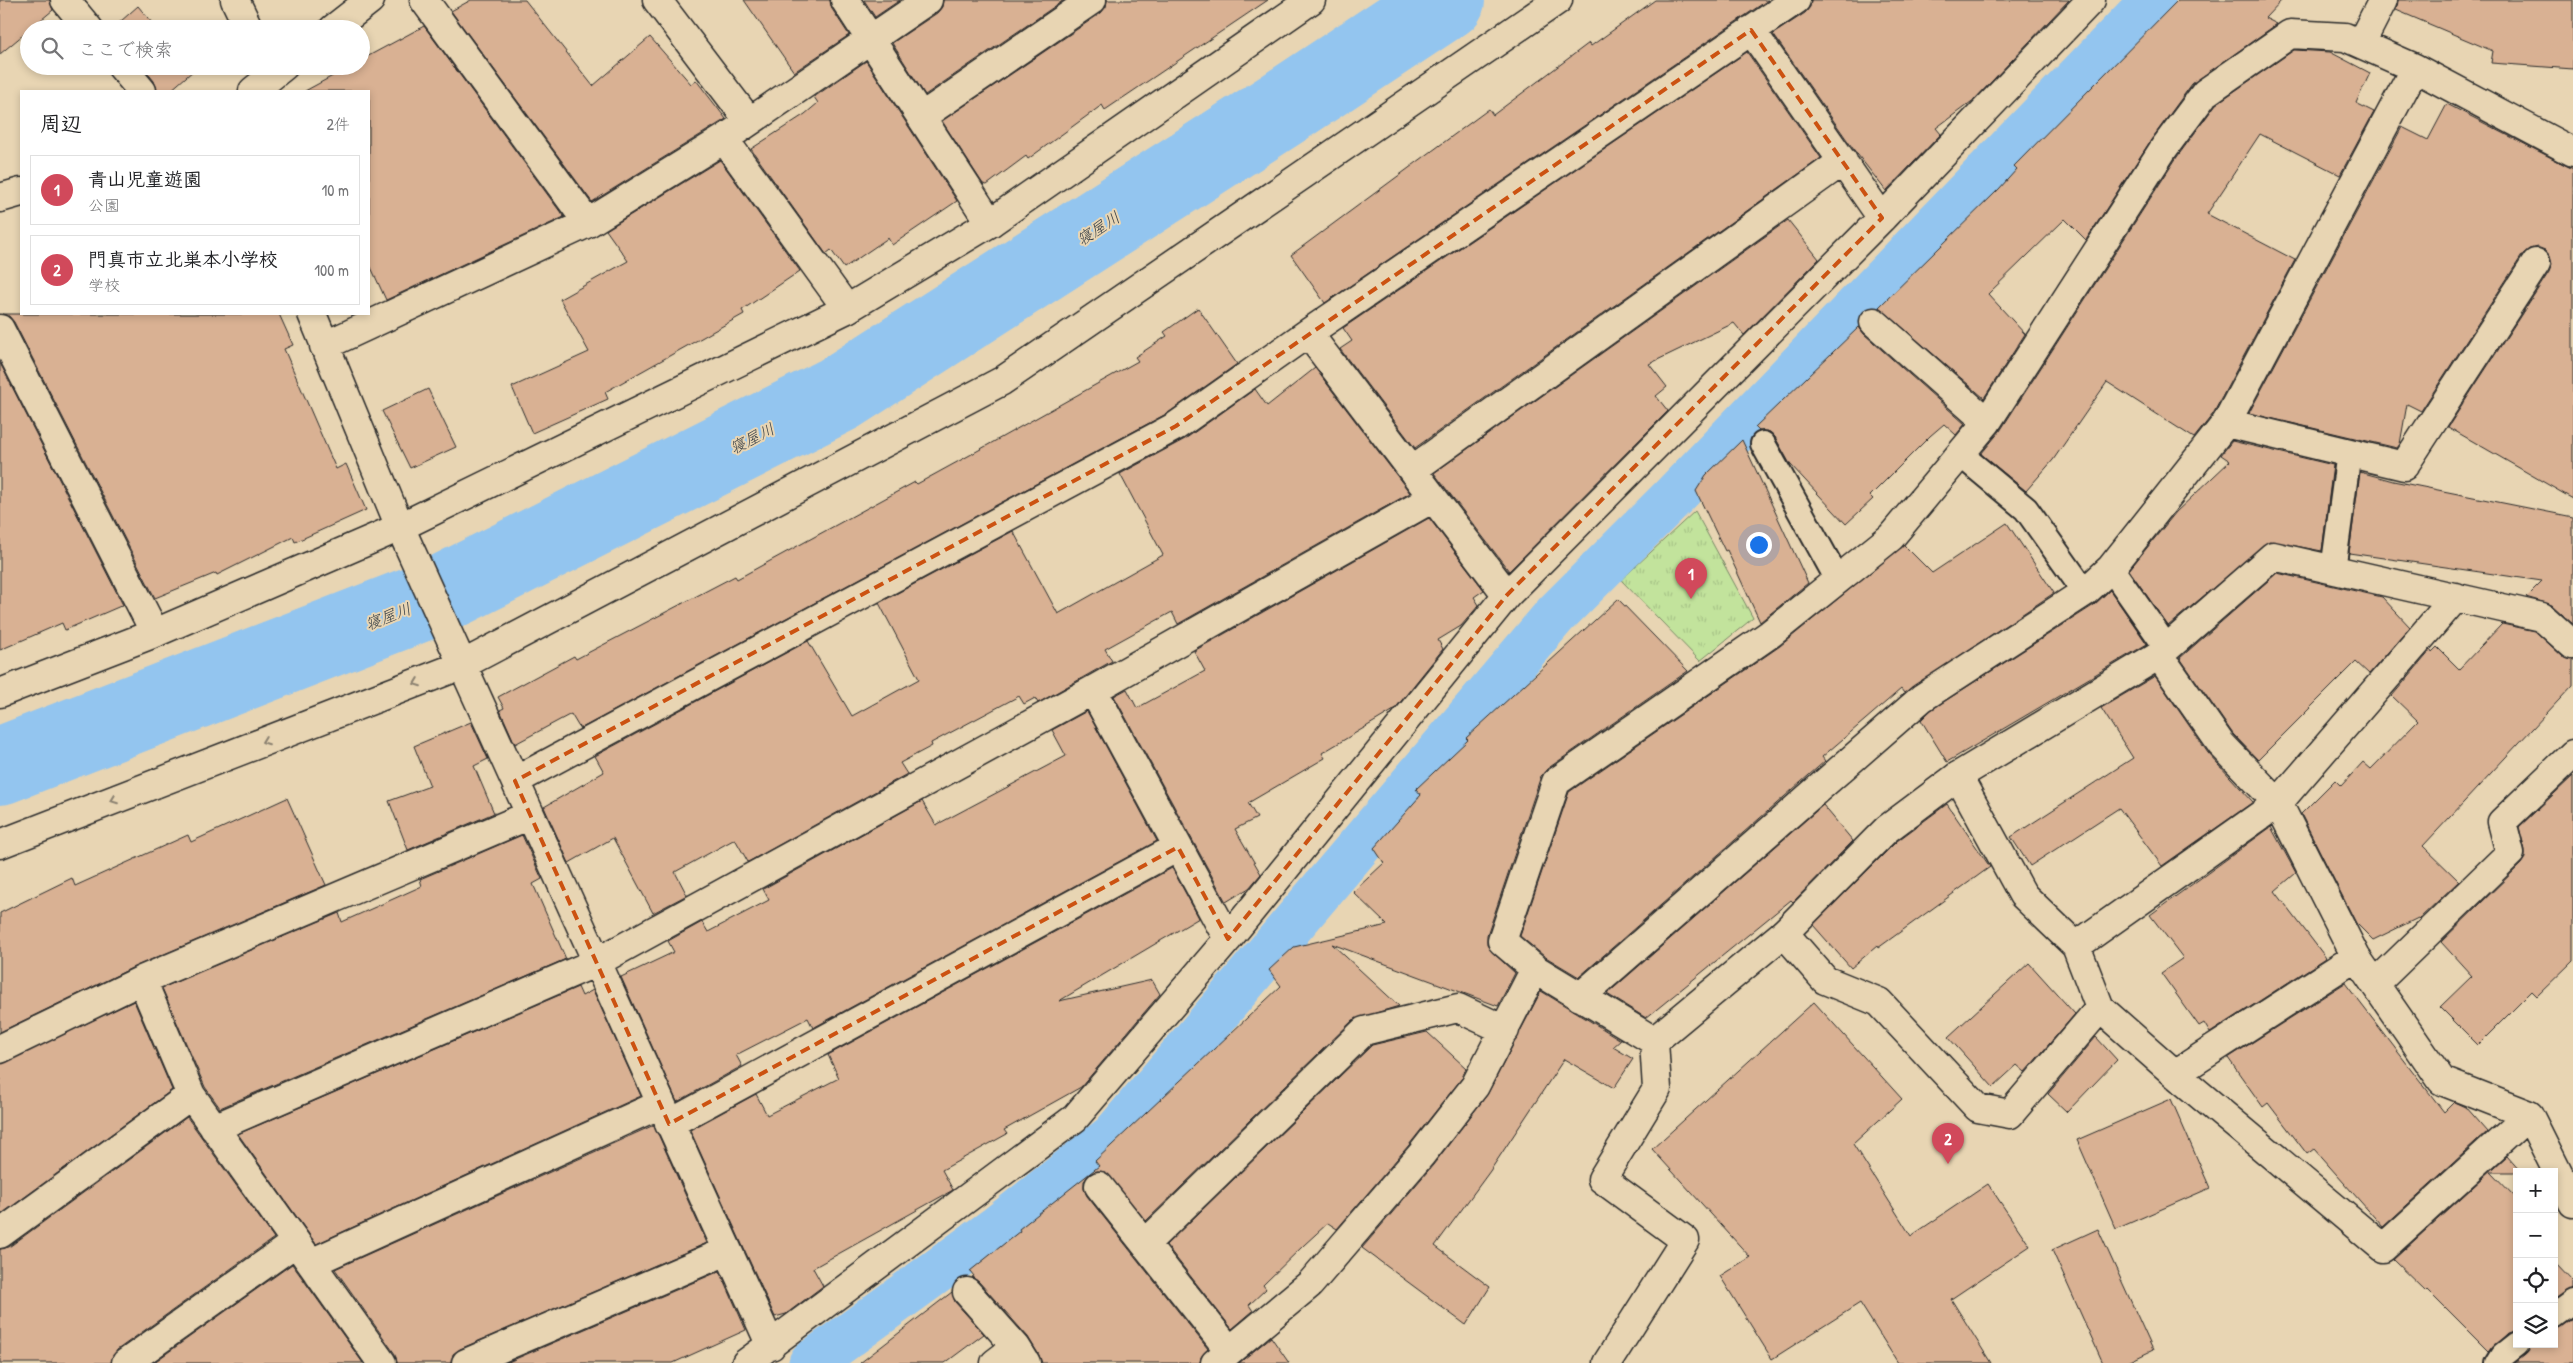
<!DOCTYPE html>
<html lang="ja">
<meta charset="utf-8">
<style>
body{margin:0;font-family:"Patrick Hand","Klee One",sans-serif;background:#f6f6f6;color:#202124}
.controls{position:absolute;right:15px;bottom:15px;display:grid;overflow:hidden;border-radius:0px;box-shadow:0 2px 8px #0003}
.controls button{width:45px;height:45px;display:grid;place-items:center;padding:0;border:0;border-bottom:1px solid #e0e0e0;background:#fff;color:#202124;font:25px sans-serif}
.you{position:absolute;left:1758px;top:544px;width:18px;height:18px;margin:-12px;border:4px solid #fff;border-radius:50%;background:#1a73e8;box-shadow:0 0 0 8px #1a73e833}
.badge{display:grid;place-items:center;width:32px;height:32px;border-radius:50%;background:#d1495b;color:#fff;font-size:16px;font-weight:700}
.pin{position:absolute;translate:-50% -41px;filter:drop-shadow(0 1px 2px #0008)}
.pin::after{content:'';position:absolute;top:26px;width:18px;height:15px;background:inherit;clip-path:polygon(0 0,100% 0,50% 100%)}
.list{margin:0;padding:0;list-style:none}
h2{display:flex;justify-content:space-between;align-items:center;height:65px;margin:0;padding:0 20px;font-size:21px}
h2 small{font-size:16px;font-weight:400;color:#757577}
.list li{display:grid;grid-template-columns:32px 1fr auto;gap:15px;align-items:center;box-sizing:border-box;height:70px;margin:0 10px 10px;padding:0 10px;border:1px solid #e0e0e0;border-radius:0px}
.list b{display:block;font-size:19px;white-space:nowrap}
.list p{margin:0;font-size:16px;white-space:nowrap;color:#757577}
.list em{font-size:16px;font-style:normal;color:#757577}
.icon{flex:none;width:28px;height:28px;fill:none;stroke:currentColor;stroke-width:2;stroke-linecap:round;stroke-linejoin:round}
.map{position:relative;flex:none;width:2573px;height:1363px;overflow:hidden}
.search{position:absolute;background:#fff;box-shadow:0 2px 8px #0003;left:20px;top:20px;width:350px;height:55px;display:flex;align-items:center;gap:12px;box-sizing:border-box;padding:0 18px;border-radius:28px;color:#757577;font-size:19px}
.panel{position:absolute;background:#fff;box-shadow:0 2px 8px #0003;left:20px;top:90px;width:350px;height:225px;border-radius:0px}
.map>svg:first-child{display:block}
.park{fill:url(#park-tufts);stroke:#768764}
.lines{fill:none;stroke-linecap:round;stroke-linejoin:round}
.canal{stroke:#93c5ef;stroke-width:45}
.river{stroke:#93c5ef;stroke-width:78}
.building{fill:#d9b193;stroke:#2b2b2b}
.service-casing{stroke:#2b2b2b;stroke-width:28}
.pedestrian-casing{stroke:#2b2b2b;stroke-width:31}
.minor-casing{stroke:#2b2b2b;stroke-width:31}
.tertiary-casing{stroke:#2b2b2b;stroke-width:31}
.service{stroke:#e8d5b3;stroke-width:24}
.pedestrian{stroke:#e8d5b3;stroke-width:28}
.minor{stroke:#e8d5b3;stroke-width:28}
.tertiary{stroke:#e8d5b3;stroke-width:28}
.oneway{stroke:#8a806f}
.marked{fill:none;stroke:#cc5211;stroke-width:4;stroke-dasharray:10 6;stroke-linejoin:round}
.labels{text-anchor:middle;stroke-width:4;stroke-linejoin:round;paint-order:stroke}
.water-label{font-size:16px;font-style:italic;fill:#3b4248;stroke:#e8d5b3}
</style>
<div class="map">
<svg width="2573" height="1363" viewBox="0 0 2573 1363">
<defs>
<pattern id="park-tufts" width="24" height="20" patternUnits="userSpaceOnUse" patternTransform="scale(1.25)"><rect width="24" height="20" fill="#c2e39c"/><path d="M3 7l-1-3M5 7V3M7 7l1-3M15 17l-1-3M17 17v-4M19 17l1-3" fill="none" stroke="#a7c387"/></pattern>
</defs>
<rect width="100%" height="100%" fill="#e8d5b3"/>
<filter id="ink" filterUnits="userSpaceOnUse"><feTurbulence type="fractalNoise" baseFrequency=".02" numOctaves="2"/><feDisplacementMap in="SourceGraphic" scale="10" xChannelSelector="R" yChannelSelector="G"/><feConvolveMatrix kernelMatrix="1 2 1 2 8 2 1 2 1" color-interpolation-filters="sRGB"/></filter>
<g filter="url(#ink)">
<!-- park -->
<path class="park" d="M1695,511L1753,618L1700,661L1621,580Z"/>
<g class="lines">
<!-- canal -->
<path class="canal" d="M811,1363L998,1227L1113,1136L1556,614L1672,498L2153,0"/>
<!-- river -->
<path class="river" d="M0,766L440,595L839,394L1282,109L1446,0"/>
</g>
<!-- building -->
<path class="building" d="M0,0H50L53,10L0,54Z
M471,0H525L593,86L650,37L691,84L696,80L726,119L592,202L451,11Z
M744,0H830L832,9L849,35L794,72Z
M864,0H900L875,17Z
M943,0H1064L925,95L892,43L937,13L942,7Z
M1107,0H1268L1105,110L1102,105L1028,159L1026,156L987,185L983,184L942,121L1101,13L1106,7Z
M1655,0H1768L1325,303L1291,255L1489,109L1493,115L1589,43L1591,46Z
M1811,0H2069L1975,99L1936,128L1941,134L1886,191L1854,150L1773,34L1805,13L1810,7Z
M2178,0H2282L2265,18L2277,24L2192,84L2151,140L2086,240L2065,219L1988,294L2025,334L1984,398L1879,307L1999,189L2017,169L2014,166Z
M2398,0H2573V69L2491,63L2493,51L2396,10Z
M138,6L157,29H112Z
M424,26L564,217L386,300L369,263V91H305L351,66H361V60Z
M2294,50L2330,52L2370,73L2356,103L2374,112L2340,175L2260,134L2207,214L2295,260L2213,414L2194,438L2107,382L2053,460L2026,491L1981,454L2000,431L2177,157L2216,104Z
M1747,52L1821,158L1415,448L1340,349L1352,341L1343,328Z
M866,61L957,201L892,245L888,238L844,268L831,250L826,254L751,149L805,114L818,103L814,97Z
M142,66H191L194,70L170,91H157L154,81Z
M2447,104L2573,169V499L2448,427L2549,272L2552,264L2550,256L2545,250L2537,247L2529,249L2523,254L2421,411L2407,404L2400,444L2397,448L2249,413L2402,127L2428,140Z
M720,160L800,271L742,310L744,314L605,392L608,399L532,433L512,387L589,352L560,299L628,261L606,230Z
M1788,220L1819,259L1744,335L1734,323L1649,364L1667,387L1656,396L1668,411L1509,571L1434,473Z
M1198,308L1237,364L1168,413L580,729L571,714L515,744L500,710L504,708L498,697L574,656L576,659L735,576L737,579L915,482L917,484L970,455L1138,361L1135,357L1167,336L1164,332Z
M2,314H279L293,345L284,349L336,469L346,464L366,510L295,542L293,537L217,575L216,573L155,598L14,322L9,316Z
M1859,327L1864,334L1965,424L1956,435L1944,424L1930,436L1870,496L1873,499L1846,524L1790,464L1775,437L1770,432L1759,431L1755,427Z
M0,363L123,605L65,630L62,623L0,650Z
M1315,368L1410,493L1178,624L1172,612L1105,649L1112,661L1038,703L1035,698L1024,704L1019,696L931,743L932,746L900,763L907,774L748,862L735,839L675,872L687,895L653,913L613,838L569,863L544,807L604,772L595,756L808,641L852,716L919,679L879,603L1013,531L1058,614L1163,555L1120,474L1185,439L1255,389L1267,406Z
M428,389L456,447L410,468L382,411Z
M1742,440L1808,583L1760,622L1727,550L1725,551L1696,491L1706,475Z
M2232,441L2333,465L2322,551L2269,541L2168,626L2129,570L2176,512L2230,461L2221,455Z
M2360,472L2393,481L2573,517V624L2552,605L2526,597L2542,581L2349,553Z
M1429,518L1484,590L1474,597L1479,605L1461,626L1438,640L1443,649L1394,710L1322,753L1325,758L1248,803L1257,818L1235,829L1261,874L1249,888L1226,902L1114,696L1127,689L1137,708L1205,671L1194,651Z
M2007,523L2054,593L1904,693L1901,689L1822,757L1825,761L1579,977L1544,956L1520,936L1569,792L1780,646L1904,545L1932,573Z
M2277,573L2382,597L2410,627L2369,674L2356,662L2258,760L2233,734L2180,658Z
M2110,590L2147,644L1947,762L1921,720L1931,710L2094,605Z
M1618,599L1688,671L1547,769L1541,776L1487,936V945L1492,952L1515,973L1498,1006L1332,944L1399,1006L1353,1020L1146,1221L1105,1172L1097,1171L1090,1174L1084,1181V1189L1087,1196L1208,1349L1201,1357L1200,1363H1042L1039,1355L1028,1337L979,1282L972,1277L974,1276L970,1271L1020,1231L1019,1229L1099,1166L1095,1161L1281,986L1269,970L1294,947L1387,925L1353,892L1384,863L1374,848L1421,795L1416,789L1468,740L1466,738Z
M2502,624L2535,631L2563,657L2573,660V685L2423,846L2459,881L2419,919L2418,918L2373,940L2356,923L2301,814L2335,780L2341,786L2363,762L2371,769L2418,721L2392,696L2431,650L2432,652L2437,647L2459,669Z
M2155,676L2208,753L2253,802L2162,866L2119,808L2030,866L2011,837L2133,758L2101,708Z
M1087,711L1157,841L813,1028L808,1018L736,1055L742,1066L677,1102L621,977L674,952L668,941L702,922L708,932L769,900L763,889L922,801L936,825L1066,756L1052,730Z
M471,722L488,759L474,766L494,813L408,850L389,801L430,786L414,746Z
M2573,776V961L2537,996L2532,991L2478,1045L2440,1007L2472,976L2441,942L2521,864L2525,858V850L2519,827Z
M287,798L326,885L136,966L0,1032V913L72,878L75,886L188,835L191,842Z
M1947,804L1990,867L1878,948L1877,946L1851,968L1813,925L1897,841Z
M1823,805L1853,841L1793,902L1791,900L1646,1018L1607,994Z
M2271,827L2296,873L2275,891L2326,958L2210,1033L2204,1023L2199,1026L2161,973L2183,958L2150,915Z
M522,835L542,879L533,884L566,959L220,1108L205,1087L162,988L339,913L342,922L422,886L420,879Z
M1172,868L1199,918L1059,1001L1152,980L1160,994L1081,1087L1004,1130L1007,1134L942,1170L953,1190L813,1268L823,1286L786,1314L775,1317L690,1130L756,1094L767,1115L839,1078L828,1055Z
M2029,963L2075,1014L2025,1072L2017,1065L1993,1087L1948,1037Z
M2345,983L2444,1112L2454,1102L2465,1107L2487,1132L2383,1227L2314,1149L2307,1154L2268,1103L2263,1107L2228,1058Z
M578,987L582,996L593,990L641,1096L316,1244L238,1134Z
M1541,991L1621,1040L1613,1047L1633,1059L1614,1088L1564,1059L1490,1171L1435,1246L1490,1287L1466,1325L1362,1248L1433,1165L1487,1095Z
M134,1001L172,1090L0,1215V1064Z
M1814,1002L1902,1099L1853,1144L1911,1236L1988,1184L2030,1246L1951,1299L1991,1363H1898L1860,1303L1772,1359L1720,1276L1750,1257L1652,1149Z
M1427,1032L1466,1068L1462,1078L1409,1145L1337,1229L1328,1223L1304,1245L1263,1285L1266,1289L1249,1305L1253,1311L1232,1329L1166,1245L1372,1045Z
M2096,1037L2117,1060L2067,1112L2048,1094Z
M2171,1099L2210,1188L2116,1229L2077,1140Z
M187,1117L274,1238L117,1350L111,1363H0V1249L9,1247Z
M654,1125L707,1243L460,1349L453,1354L451,1363H397L395,1354L335,1269Z
M2507,1156L2521,1172H2491L2517,1199V1331L2508,1333L2489,1351L2427,1289L2425,1291L2393,1260Z
M2098,1229L2153,1350L2126,1363H2103L2052,1250Z
M2554,1261L2573,1281V1288L2554,1299Z
M292,1264L363,1363H153Z
M720,1271L746,1330L673,1363H506Z
M952,1292L955,1302L984,1334L945,1363H860Z
M2573,1319V1363H2515L2526,1354L2530,1344H2554V1330Z
M1271,1337L1289,1363H1239Z"/>
<g class="lines">
<defs>
<path id="service" d="M1763,444L1838,580
M1960,454L2026,509L2085,592
M2111,568L2167,648
M2333,570L2349,452
M2554,1316L2573,1302
M2498,1363L2503,1355L2517,1344"/>
<path id="pedestrian" d="M1784,933L1887,829L1958,776L2159,655"/>
<path id="minor" d="M65,0L89,29
M235,0L249,29
M424,0L588,223
M657,0L749,121
M845,0L990,223
M1751,30L1882,218
M2361,43L2383,0
M121,66L142,91
M921,117L1092,0
M724,139L847,309
M312,314L400,527L771,1346
M1874,322L1987,422
M0,329L155,633
M1308,333L1507,595
M324,346L588,223L724,139L928,0
M2226,423L2404,466L2536,263
M1412,470L1843,161
M2573,645L2542,617L2273,556L2159,655L2221,744L2278,803L2356,957L2442,1081L2529,1115L2573,1203
M1093,690L1228,939
M1958,776L2023,895L2076,946L2100,1008L2175,1074L2383,1248L2529,1115
M515,781L1176,426L1308,333L1796,0
M0,844L462,665L1002,381L1558,0
M2076,946L2278,803L2456,597
M142,980L191,1095L382,1363
M2375,984L2510,853L2502,822L2573,754
M1580,997L1922,698L2085,592L2111,568L2226,423L2415,68
M1654,1041L1784,933L1825,980L1879,1002L1978,1108L2010,1114L2100,1008
M0,1049L142,980L530,815
M2175,1074L2356,957
M669,1124L1178,847
M214,1128L597,962L1093,690L1433,498
M1099,1186L1229,1350
M0,1234L191,1095
M1145,1244L1364,1031L1458,1008L1505,1030
M311,1263L661,1104
M967,1292L1016,1347L1026,1363
M126,1363L296,1242
M466,1363L727,1251
M746,1363L1075,1118L1228,939L1507,595L1882,218L2091,0
M995,1363L1016,1347
M1215,1363L1310,1284L1421,1155L1475,1086L1535,969
M1607,1363L1685,1240L1602,1179L1657,1089L1654,1041L1535,969L1502,941L1556,782L1770,634L1891,537L1987,422L2164,148L2205,93L2290,34L2345,37L2415,68L2573,152"/>
<path id="tertiary" d="M333,29L370,0
M253,91L284,66
M0,198L21,192
M0,693L155,633L400,527L847,309L990,223L1311,0"/>
</defs>
<!-- service casing -->
<use href="#service" class="service-casing"/>
<!-- pedestrian casing -->
<use href="#pedestrian" class="pedestrian-casing"/>
<!-- minor casing -->
<use href="#minor" class="minor-casing"/>
<!-- tertiary casing -->
<use href="#tertiary" class="tertiary-casing"/>
<!-- service -->
<use href="#service" class="service"/>
<!-- pedestrian -->
<use href="#pedestrian" class="pedestrian"/>
<!-- minor -->
<use href="#minor" class="minor"/>
<!-- tertiary -->
<use href="#tertiary" class="tertiary"/>
</g>
<!-- one-way arrows -->
<defs><path id="oneway-chevron" d="M-2-3.5L2.5 0L-2 3.5" fill="none" stroke-width="1.6" stroke-linecap="round" stroke-linejoin="round" transform="scale(1.25)"/></defs>
<g class="oneway">
<use href="#oneway-chevron" transform="translate(417 683) rotate(159)"/>
<use href="#oneway-chevron" transform="translate(265 741) rotate(159)"/>
<use href="#oneway-chevron" transform="translate(114 800) rotate(159)"/>
</g>
</g>
<!-- marked area -->
<path class="marked" d="M1751,30L1882,218L1507,595L1228,939L1178,847L669,1124L515,781L1176,426Z"/>
<g class="labels">
<!-- water labels -->
<g class="water-label">
<text transform="translate(1098 228) rotate(-33)" y="6">寝屋川</text>
<text transform="translate(752 438) rotate(-27)" y="6">寝屋川</text>
<text transform="translate(388 616) rotate(-21)" y="6">寝屋川</text>
</g>
</g>
</svg>
<div class="controls">
<button>+</button>
<button>−</button>
<button><svg class="icon" aria-label="locate" viewBox="0 0 24 24"><circle cx="12" cy="12" r="6"/><path d="M12 2v4M12 18v4M2 12h4M18 12h4"/></svg></button>
<button><svg class="icon" aria-label="layers" viewBox="0 0 24 24"><path d="M12 4l9 5-9 5-9-5zM3 14l9 5 9-5"/></svg></button>
</div>
<div class="you"></div>
<div class="pin badge" style="left:1691px;top:599px">1</div>
<div class="pin badge" style="left:1948px;top:1164px">2</div>
<div class="search"><svg class="icon" aria-label="search" viewBox="0 0 24 24"><circle cx="10" cy="10" r="6"/><path d="M15 15l6 6"/></svg>ここで検索</div>
<section class="panel">
<h2>周辺<small>2件</small></h2>
<ul class="list">
<li><span class="badge">1</span><div><b>青山児童遊園</b><p>公園</p></div><em>10 m</em></li>
<li><span class="badge">2</span><div><b>門真市立北巣本小学校</b><p>学校</p></div><em>100 m</em></li>
</ul>
</section>
</div>
